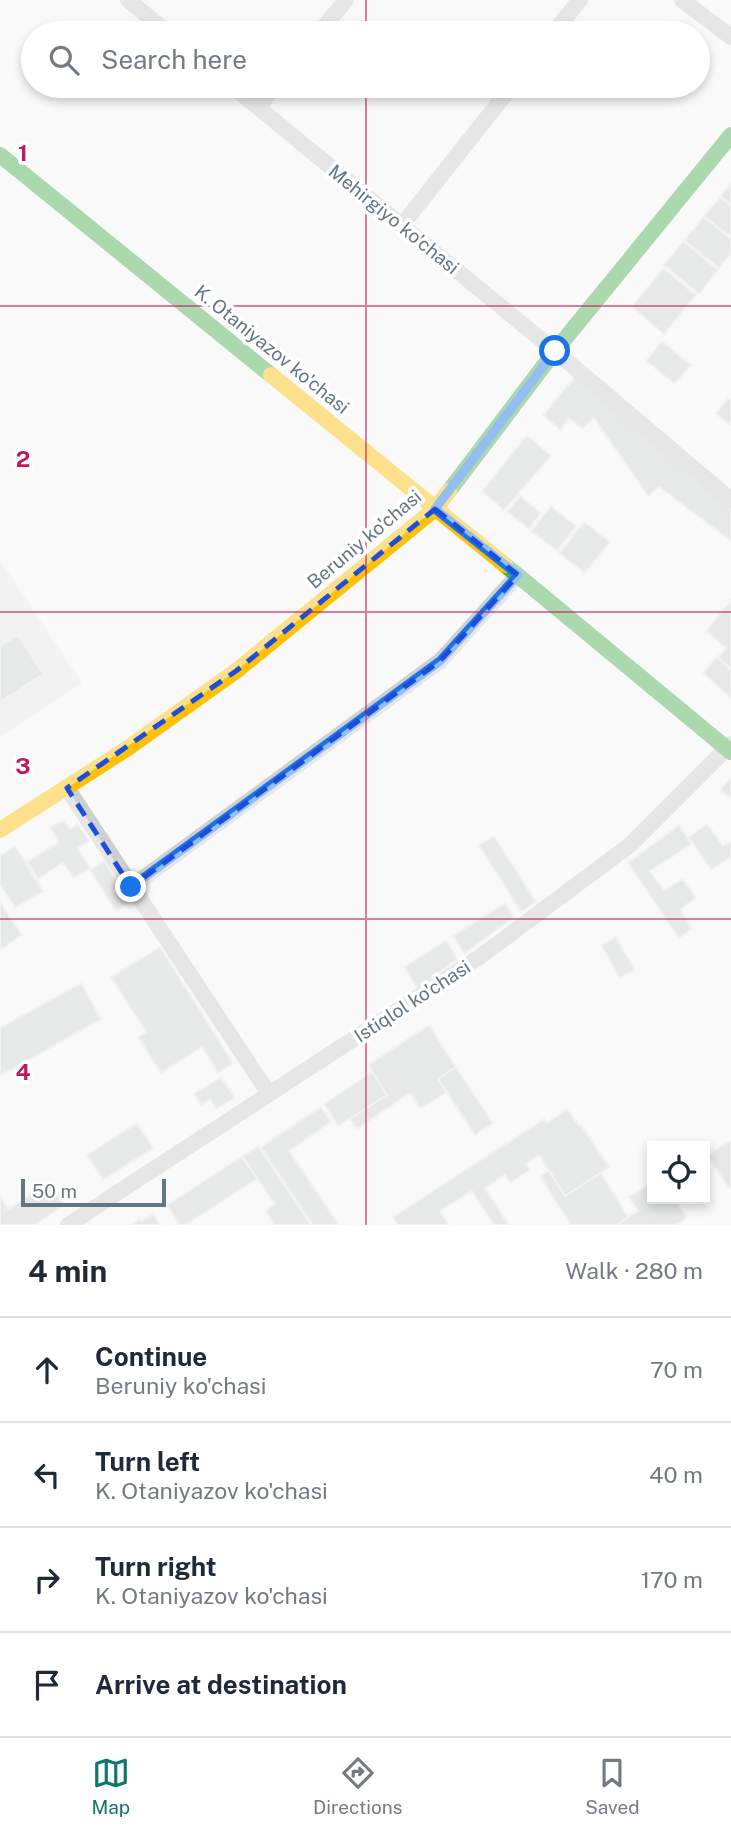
<!DOCTYPE html>
<meta charset="utf-8">
<style>
body{margin:0;font-family:"Public Sans",sans-serif;background:#f6f6f7;color:#1f2937}
.controls{position:absolute;right:21px;bottom:21px;display:grid;overflow:hidden;border-radius:0px;box-shadow:0 4px 10px #0003}
.controls button{width:63px;height:63px;display:grid;place-items:center;padding:0;border:0;border-bottom:2px solid #e0e1e3;background:#fff;color:#1f2937;font:35px sans-serif}
.scale{position:absolute;left:21px;bottom:18px;width:145px;box-sizing:border-box;padding-left:7px;border:4px solid #657683;border-top:0;font-size:19px;line-height:24px;white-space:nowrap;color:#657683;-webkit-text-stroke:5px #fff;paint-order:stroke}
.stop{position:absolute;width:21px;height:21px;margin:-16px;border:5px solid #1a73e8;border-radius:50%;background:#fff}
.stop.end{background:#1a73e8;border-color:#fff;box-shadow:0 2px 7px #0008}
.list{margin:0;padding:0;list-style:none}
h2{display:flex;justify-content:space-between;align-items:center;height:91px;margin:0;padding:0 28px;font-size:30px}
h2 small{font-size:23px;font-weight:400;color:#747a83}
.list li{display:grid;grid-template-columns:46px 1fr auto;gap:21px;align-items:center;box-sizing:border-box;height:105px;padding:0 28px;border-top:2px solid #e0e1e3}
.list b{display:block;font-size:26px;white-space:nowrap}
.list p{margin:0;font-size:23px;white-space:nowrap;color:#747a83}
.list em{font-size:23px;font-style:normal;color:#747a83}
.icon{flex:none;width:38px;height:38px;fill:none;stroke:currentColor;stroke-width:2;stroke-linecap:round;stroke-linejoin:round}
.map{position:relative;flex:none;width:731px;height:1225px;overflow:hidden}
.search{position:absolute;background:#fff;box-shadow:0 4px 10px #0003;left:21px;right:21px;top:21px;height:77px;display:flex;align-items:center;gap:18px;box-sizing:border-box;padding:0 24px;border-radius:38px;color:#747a83;font-size:26px}
.sheet{height:511px;background:#fff}
nav{display:flex;justify-content:space-around;align-items:center;box-sizing:border-box;height:98px;border-top:2px solid #e0e1e3;background:#fff;font-size:19px;color:#747a83}
nav a{display:grid;justify-items:center;gap:4px}
nav .on{color:#0f766e}
.map>svg:first-child{display:block}
.built{fill:#e8e9e9}
.building{fill:#d0d2d3;stroke:#e8e8e8;stroke-width:2}
.lines{fill:none;stroke-linecap:round;stroke-linejoin:round}
.street{stroke:#cecfd0;stroke-width:16}
.fast{stroke:#4caf50;stroke-width:16}
.slow{stroke:#ffc107;stroke-width:16}
.route{stroke:#1a73e8;stroke-width:9}
.marked{fill:none;stroke:#1d4ed8;stroke-width:5;stroke-dasharray:14 9;stroke-linejoin:round}
.grid{fill:none;stroke:#c2185b;stroke-width:2;stroke-opacity:0.55}
.labels{text-anchor:middle;stroke-width:7;stroke-linejoin:round;paint-order:stroke}
.street-label{font-size:19px;fill:#657683;stroke:#fff}
.grid-label{font-size:23px;text-anchor:middle;font-weight:bold;fill:#c2185b;stroke:#fff;stroke-width:7;stroke-linejoin:round;paint-order:stroke}
</style>
<div class="map">
<svg width="731" height="1225" viewBox="0 0 731 1225">
<rect width="100%" height="100%" fill="#f9f9f9"/>
<!-- built -->
<path class="built" d="M0,560L82,683L0,737Z"/>
<!-- building -->
<path class="building" d="M731,183V205L720,196Z
M720,197L731,205V237L704,216Z
M704,217L731,239V254L719,268L684,240Z
M683,241L718,270L699,294L664,265Z
M663,268L696,295L664,334L632,307Z
M662,341L691,365L675,384L646,361Z
M579,372L731,500V541L659,487L648,496L594,418L583,429L569,418L560,430L543,415Z
M728,398L731,400V425L716,414Z
M527,435L551,456L504,510L482,491Z
M520,496L541,513L529,529L507,512Z
M551,506L576,526L557,551L531,531Z
M584,522L610,542L585,573L559,553Z
M731,600V669L718,657L726,648L706,631Z
M18,635L43,674L0,702V646Z
M717,657L731,670V698L703,673Z
M731,777V799L720,790Z
M64,820L70,829L78,824L89,841L78,848L90,868L73,878L63,863L38,879L27,862L59,842L50,828Z
M707,824L723,846L731,841V857L711,870L689,837Z
M679,825L692,844L650,871L664,890L683,879L696,898L680,909L692,929L679,938L628,863Z
M494,836L536,902L521,912L479,845Z
M15,846L43,891L15,908L0,884V856Z
M104,861L131,901L116,911L90,870Z
M0,902L22,935L0,950Z
M505,903L514,917L464,954L453,936Z
M616,937L635,970L620,978L601,945Z
M446,940L457,959L418,989L404,967Z
M160,947L233,1063L218,1073L202,1047L161,1073L138,1037L146,1032L111,977Z
M81,983L101,1019L0,1076V1028Z
M429,1025L456,1067L438,1079L447,1092L420,1109L410,1093L357,1129L350,1119L387,1095L368,1065Z
M456,1067L493,1123L475,1135L438,1079Z
M372,1072L387,1095L338,1126L324,1104Z
M221,1077L235,1098L216,1109L210,1099L201,1105L194,1094Z
M321,1107L331,1122L289,1151L339,1225H313L261,1147Z
M567,1109L579,1126L581,1125L609,1167L565,1196L539,1155L526,1164L530,1170L510,1183L505,1175L485,1188L509,1225H494L472,1191L440,1211L449,1225H398L393,1217L544,1119L547,1123Z
M137,1123L153,1148L103,1180L87,1155Z
M731,1140V1187L729,1188L707,1156Z
M258,1146L310,1224L308,1225H274L266,1211L275,1204L242,1157Z
M243,1156L257,1179L185,1225H180L167,1205Z
M549,1170L565,1196L601,1173L628,1217L616,1225H571L540,1176Z
M50,1182L65,1205L34,1225H0V1196L8,1209Z
M652,1183V1199H675L687,1218L675,1225H616L638,1211L629,1197Z
M153,1214L160,1225H131L140,1219L142,1221Z"/>
<g class="lines">
<!-- street -->
<path class="street" d="M128,0L168,33
M682,0L731,37
M319,33L346,0
M553,33L580,0
M232,86L555,351L731,500
M258,107L276,86
M402,225L512,86
M67,788L269,1094
M131,887L440,661L518,575
M68,1225L481,956L630,845L731,744"/>
<!-- fast -->
<path class="fast" d="M0,155L271,375
M449,491L555,351L731,135
M505,565L731,752"/>
<!-- slow -->
<path class="slow" d="M271,375L505,565
M0,830L128,748L236,671L435,509L449,491"/>
</g>
<g class="lines">
<!-- route -->
<path class="route" d="M131,887L440,661L518,575L435,509L555,351"/>
</g>
<!-- marked area -->
<path d="M0 0H731V1225H0ZM435,509L518,575L440,661L131,887L67,788L236,671Z" fill="#f9f9f9" fill-opacity=".55" fill-rule="evenodd"/>
<path class="marked" d="M435,509L518,575L440,661L131,887L67,788L236,671Z"/>
<!-- grid -->
<path class="grid" d="M366,0V33M366,86V1225M0,306H731M0,612H731M0,919H731"/>
<g class="labels">
<!-- street labels -->
<g class="street-label">
<text transform="translate(394 219) rotate(39)" y="7">Mehirgiyo ko'chasi</text>
<text transform="translate(272 349) rotate(39)" y="7">K. Otaniyazov ko'chasi</text>
<text transform="translate(364 539) rotate(-40)" y="7">Beruniy ko'chasi</text>
<text transform="translate(412 1001) rotate(-33)" y="7">Istiqlol ko'chasi</text>
</g>
</g>
<g class="grid-label">
<text x="23" y="161">1</text>
<text x="23" y="467">2</text>
<text x="23" y="774">3</text>
<text x="23" y="1080">4</text>
</g>
</svg>
<div class="controls">
<button><svg class="icon" aria-label="locate" viewBox="0 0 24 24"><circle cx="12" cy="12" r="6"/><path d="M12 2v4M12 18v4M2 12h4M18 12h4"/></svg></button>
</div>
<div class="scale">50 m</div>
<div class="stop" style="left:555px;top:351px"></div>
<div class="stop end" style="left:131px;top:887px"></div>
<div class="search"><svg class="icon" aria-label="search" viewBox="0 0 24 24"><circle cx="10" cy="10" r="6"/><path d="M15 15l6 6"/></svg>Search here</div>
</div>
<section class="sheet">
<h2>4 min<small>Walk · 280 m</small></h2>
<ul class="list">
<li><svg class="icon" aria-label="ahead" viewBox="0 0 24 24"><path d="M12 20V5M6 11l6-6 6 6"/></svg><div><b>Continue</b><p>Beruniy ko'chasi</p></div><em>70 m</em></li>
<li><svg class="icon" aria-label="left" viewBox="0 0 24 24"><path d="M17 20v-9H6M10 6l-5 5 5 5"/></svg><div><b>Turn left</b><p>K. Otaniyazov ko'chasi</p></div><em>40 m</em></li>
<li><svg class="icon" aria-label="right" viewBox="0 0 24 24"><path d="M7 20v-9h11M14 6l5 5-5 5"/></svg><div><b>Turn right</b><p>K. Otaniyazov ko'chasi</p></div><em>170 m</em></li>
<li><svg class="icon" aria-label="arrive" viewBox="0 0 24 24"><path d="M6 21V4h12l-3 4 3 4H6"/></svg><div><b>Arrive at destination</b></div></li>
</ul>
</section>
<nav>
<a class="on"><svg class="icon" aria-label="map" viewBox="0 0 24 24"><path d="M3 6l6-2 6 2 6-2v14l-6 2-6-2-6 2zM9 4v14M15 6v14"/></svg>Map</a>
<a><svg class="icon" aria-label="directions" viewBox="0 0 24 24"><path d="M12 3l9 9-9 9-9-9zM9 14v-3h6M13 9l2 2-2 2"/></svg>Directions</a>
<a><svg class="icon" aria-label="saved" viewBox="0 0 24 24"><path d="M7 4h10v16l-5-4-5 4z"/></svg>Saved</a>
</nav>
